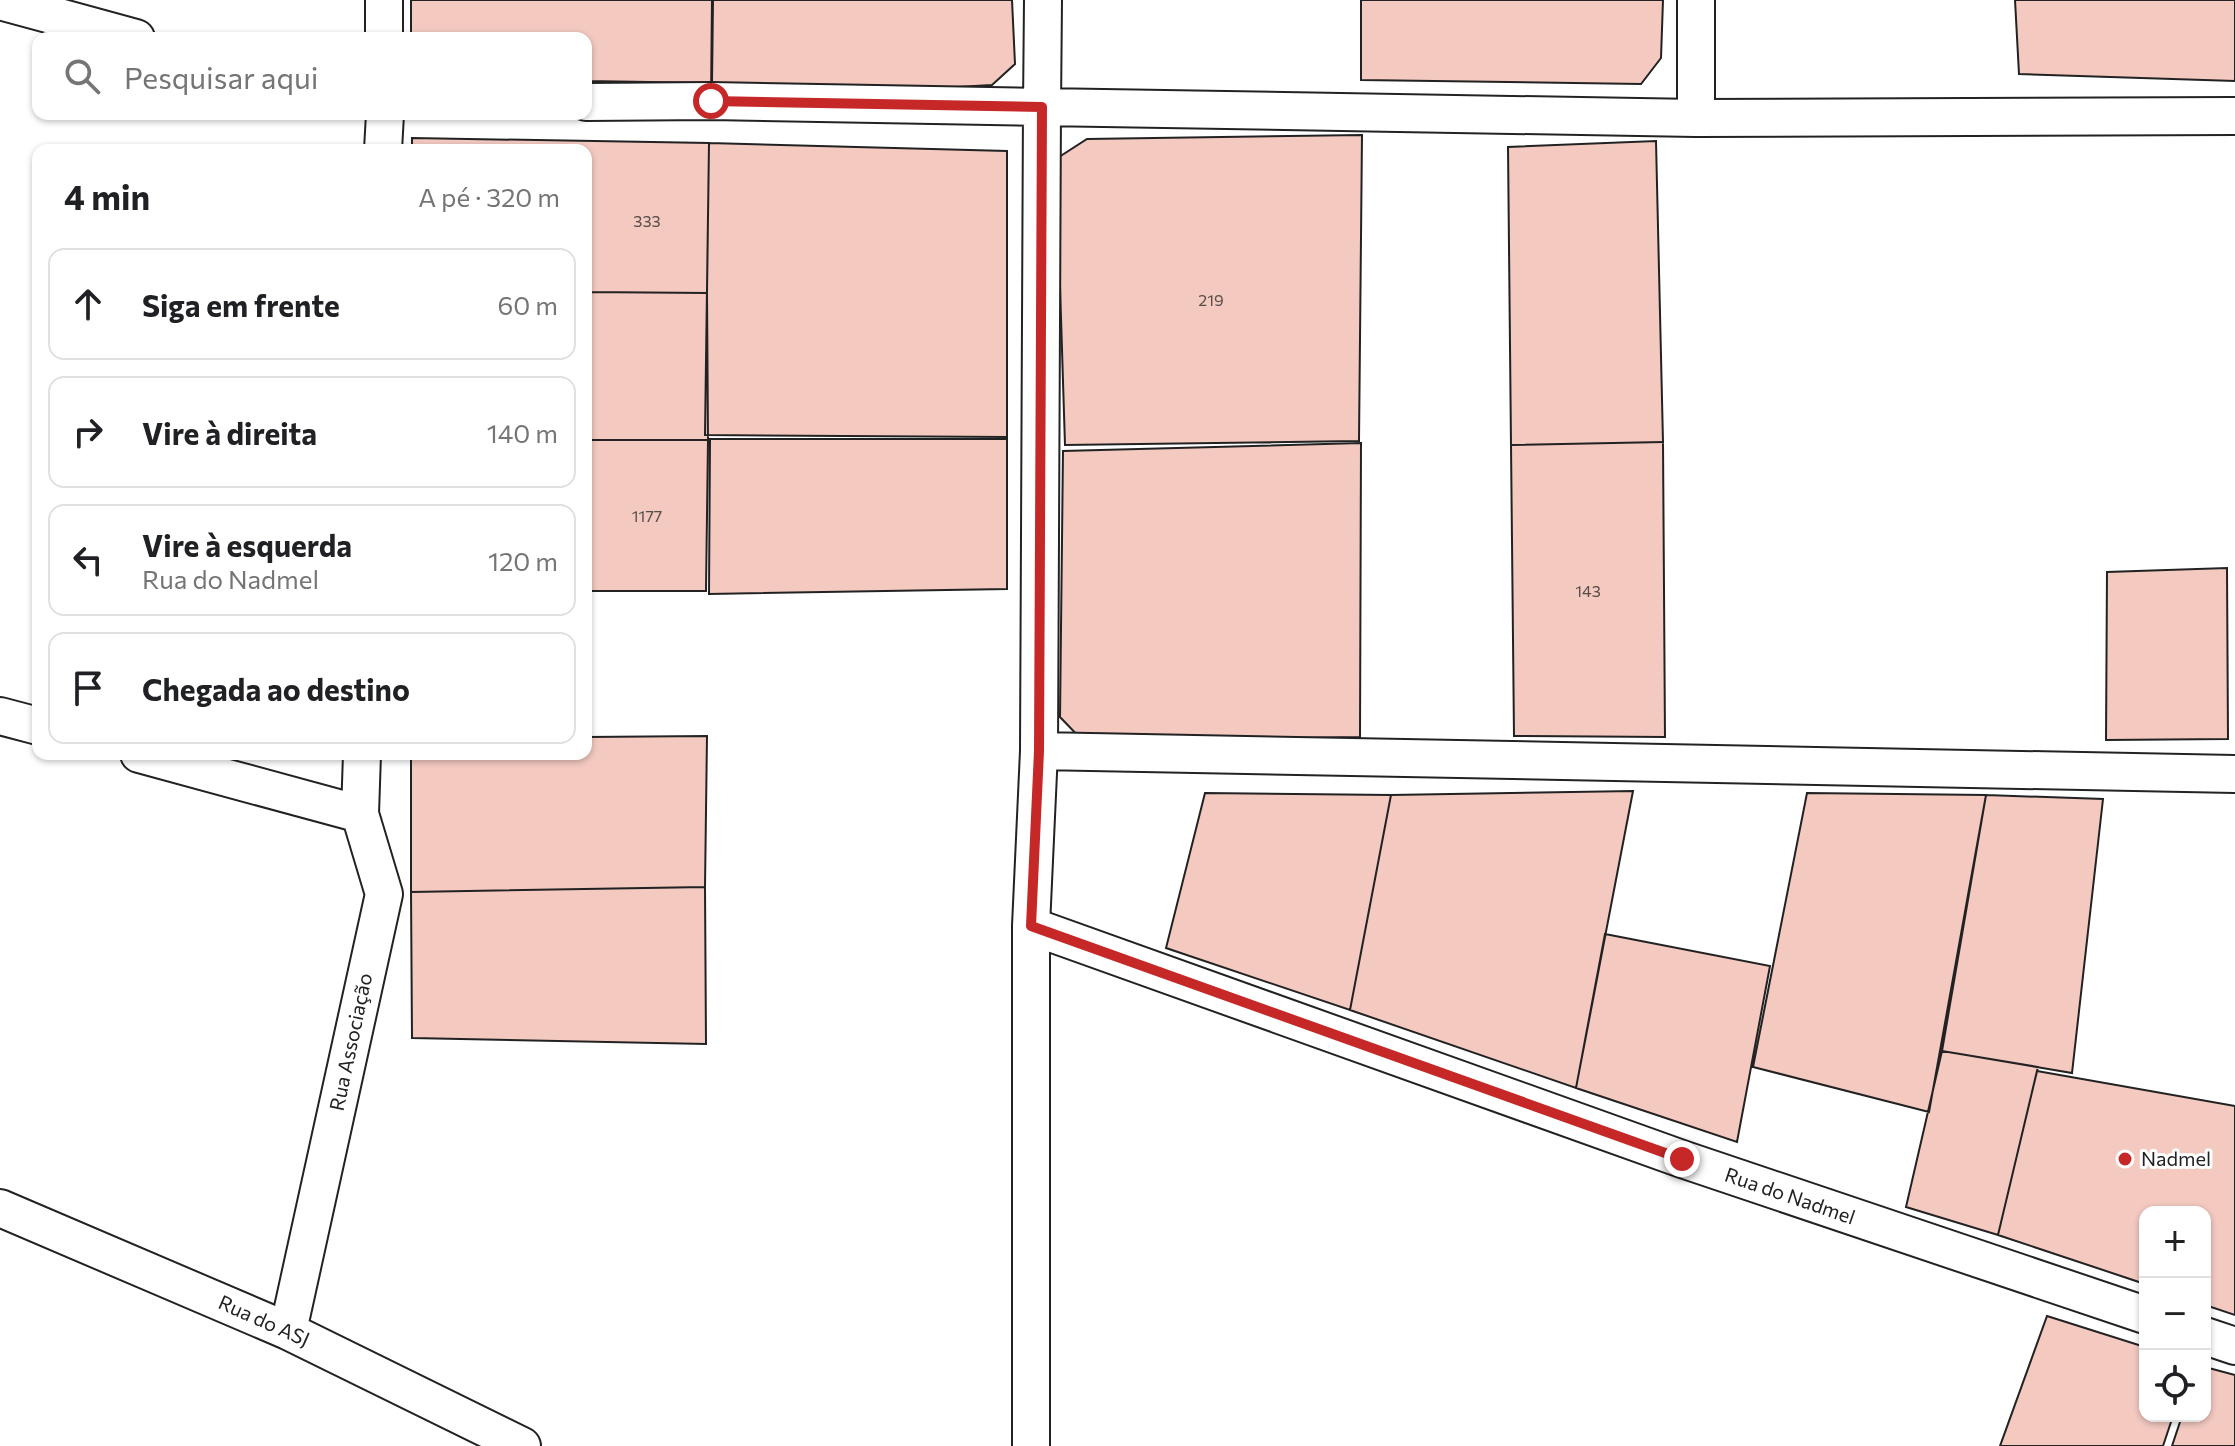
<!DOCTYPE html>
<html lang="pt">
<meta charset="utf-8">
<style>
body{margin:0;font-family:Commissioner,sans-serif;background:#f2f2f2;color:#202124}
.controls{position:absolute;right:24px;bottom:24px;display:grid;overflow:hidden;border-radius:16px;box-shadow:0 2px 6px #0004}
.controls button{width:72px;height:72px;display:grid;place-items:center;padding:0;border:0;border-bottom:2px solid #e0e0e0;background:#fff;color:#202124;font:40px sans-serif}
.stop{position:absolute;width:24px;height:24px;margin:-18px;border:6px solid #c62828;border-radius:50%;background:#fff}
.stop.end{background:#c62828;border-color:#fff;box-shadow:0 2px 8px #0008}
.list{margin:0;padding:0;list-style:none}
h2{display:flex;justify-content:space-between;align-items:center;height:104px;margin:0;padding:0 32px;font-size:34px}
h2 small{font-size:26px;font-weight:400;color:#757577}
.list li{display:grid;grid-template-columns:52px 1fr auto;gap:24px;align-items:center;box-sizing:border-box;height:112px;margin:0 16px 16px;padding:0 16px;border:2px solid #e0e0e0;border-radius:16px}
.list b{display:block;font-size:30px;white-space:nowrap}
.list p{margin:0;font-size:26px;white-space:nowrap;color:#757577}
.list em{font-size:26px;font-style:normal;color:#757577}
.icon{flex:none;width:44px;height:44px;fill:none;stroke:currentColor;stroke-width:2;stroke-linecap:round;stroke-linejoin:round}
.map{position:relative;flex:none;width:2235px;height:1446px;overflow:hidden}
.search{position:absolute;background:#fff;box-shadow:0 2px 6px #0004;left:32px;top:32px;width:560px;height:88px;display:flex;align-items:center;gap:20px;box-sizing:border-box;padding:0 28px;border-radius:16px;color:#757577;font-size:30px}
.panel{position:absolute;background:#fff;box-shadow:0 2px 6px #0004;left:32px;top:144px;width:560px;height:616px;border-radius:16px}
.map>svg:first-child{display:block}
.building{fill:#f3c9c0;stroke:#222;stroke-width:2}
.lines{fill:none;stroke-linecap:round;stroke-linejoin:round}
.minor-casing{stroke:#222;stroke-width:40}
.minor{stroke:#fff;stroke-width:36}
.route{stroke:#c62828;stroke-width:10}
.poi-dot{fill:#c62828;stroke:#fff;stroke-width:3}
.labels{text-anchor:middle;stroke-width:6;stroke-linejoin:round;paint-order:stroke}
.number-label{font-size:16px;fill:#564c4a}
.street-label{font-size:20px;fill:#222;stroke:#fff}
.poi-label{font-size:20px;fill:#222;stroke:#fff;text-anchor:start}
</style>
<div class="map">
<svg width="2235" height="1446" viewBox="0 0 2235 1446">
<rect width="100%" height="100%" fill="#fff"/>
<!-- building -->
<path class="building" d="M411,0H713L712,83L586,81V38H411Z
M712,0H1012L1015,64L992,85L711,101Z
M1361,0H1663L1661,58L1641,84L1361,80Z
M2015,0H2235V81L2019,74Z
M1362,135L1359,441L1065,445L1056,159L1087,139Z
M412,138L709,143L707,293L586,292V150H412Z
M1656,141L1663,442L1511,445L1508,147Z
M709,143L1007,151V437L705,435Z
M586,292L707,293L708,440H586Z
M710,439H1007V589L709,594Z
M586,440H708L706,591H586Z
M1663,442L1665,737L1514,736L1511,445Z
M1361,443L1360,737L1083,741L1060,717L1063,451Z
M2227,568L2228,739L2106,740L2107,572Z
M707,736L705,887L411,892V754H586V737Z
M1633,791L1576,1088L1350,1010L1391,795Z
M1205,793L1391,795L1350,1010L1166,948Z
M1807,793L1986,795L1929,1112L1753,1067Z
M1986,795L2103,799L2072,1073L1942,1051Z
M705,887L706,1044L412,1038L411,892Z
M1605,934L1770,966L1737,1142L1576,1088Z
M1942,1051L2038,1067L1998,1235L1906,1207Z
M2037,1071L2235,1106V1315L2205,1305V1212H2145V1284L1998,1235Z
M2047,1316L2145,1347V1416H2173L2163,1446H2000Z
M2205,1367L2235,1375V1446H2172L2182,1416H2205Z"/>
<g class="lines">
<defs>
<path id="minor" d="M384,0V38
M1043,0L1042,107L1696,118L2235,116
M1696,0V118
M0,1L136,38
M586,102L711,101L1042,107L1039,751L1031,926V1446
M383,150L385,114
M0,716L38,726
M1039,751L2235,774
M139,754L360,814
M1031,926L1682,1159L2145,1315
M0,1208L288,1331L522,1446
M288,1331L384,894L360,814L362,754
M2205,1336L2235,1346"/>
</defs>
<!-- minor casing -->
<use href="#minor" class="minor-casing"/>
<!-- minor -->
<use href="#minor" class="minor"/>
</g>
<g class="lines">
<!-- route -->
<path class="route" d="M711,101L1042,107L1039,751L1031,926L1682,1159"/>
</g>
<!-- markers -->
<circle class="poi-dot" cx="2125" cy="1159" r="8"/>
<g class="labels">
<!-- number labels -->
<g class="number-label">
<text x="647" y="227">333</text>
<text x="1211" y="306">219</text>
<text x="647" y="522">1177</text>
<text x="1588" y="597">143</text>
</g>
<!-- street labels -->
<g class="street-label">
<text transform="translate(351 1042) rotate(-78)" y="7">Rua Associação</text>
<text transform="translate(1790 1196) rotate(19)" y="7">Rua do Nadmel</text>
<text transform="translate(264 1321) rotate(24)" y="7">Rua do ASJ</text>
</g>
<!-- poi labels -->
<g class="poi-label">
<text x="2141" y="1166">Nadmel</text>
</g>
</g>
</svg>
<div class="controls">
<button>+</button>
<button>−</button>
<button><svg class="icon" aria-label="locate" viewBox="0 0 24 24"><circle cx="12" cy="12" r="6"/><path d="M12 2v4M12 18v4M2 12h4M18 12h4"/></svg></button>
</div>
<div class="stop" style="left:711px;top:101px"></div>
<div class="stop end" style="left:1682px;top:1159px"></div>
<div class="search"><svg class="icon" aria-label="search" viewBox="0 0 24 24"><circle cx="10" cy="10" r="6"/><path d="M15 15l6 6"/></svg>Pesquisar aqui</div>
<section class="panel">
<h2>4 min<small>A pé · 320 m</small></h2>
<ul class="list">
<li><svg class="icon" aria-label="ahead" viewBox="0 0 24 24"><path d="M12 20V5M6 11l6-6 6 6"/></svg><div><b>Siga em frente</b></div><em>60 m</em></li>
<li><svg class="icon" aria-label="right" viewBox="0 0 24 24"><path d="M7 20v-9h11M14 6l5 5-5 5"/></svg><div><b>Vire à direita</b></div><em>140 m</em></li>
<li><svg class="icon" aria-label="left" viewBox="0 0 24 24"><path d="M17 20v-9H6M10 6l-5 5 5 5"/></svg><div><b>Vire à esquerda</b><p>Rua do Nadmel</p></div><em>120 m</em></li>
<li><svg class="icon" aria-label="arrive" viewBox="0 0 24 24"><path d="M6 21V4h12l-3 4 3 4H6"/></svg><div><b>Chegada ao destino</b></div></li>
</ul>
</section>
</div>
